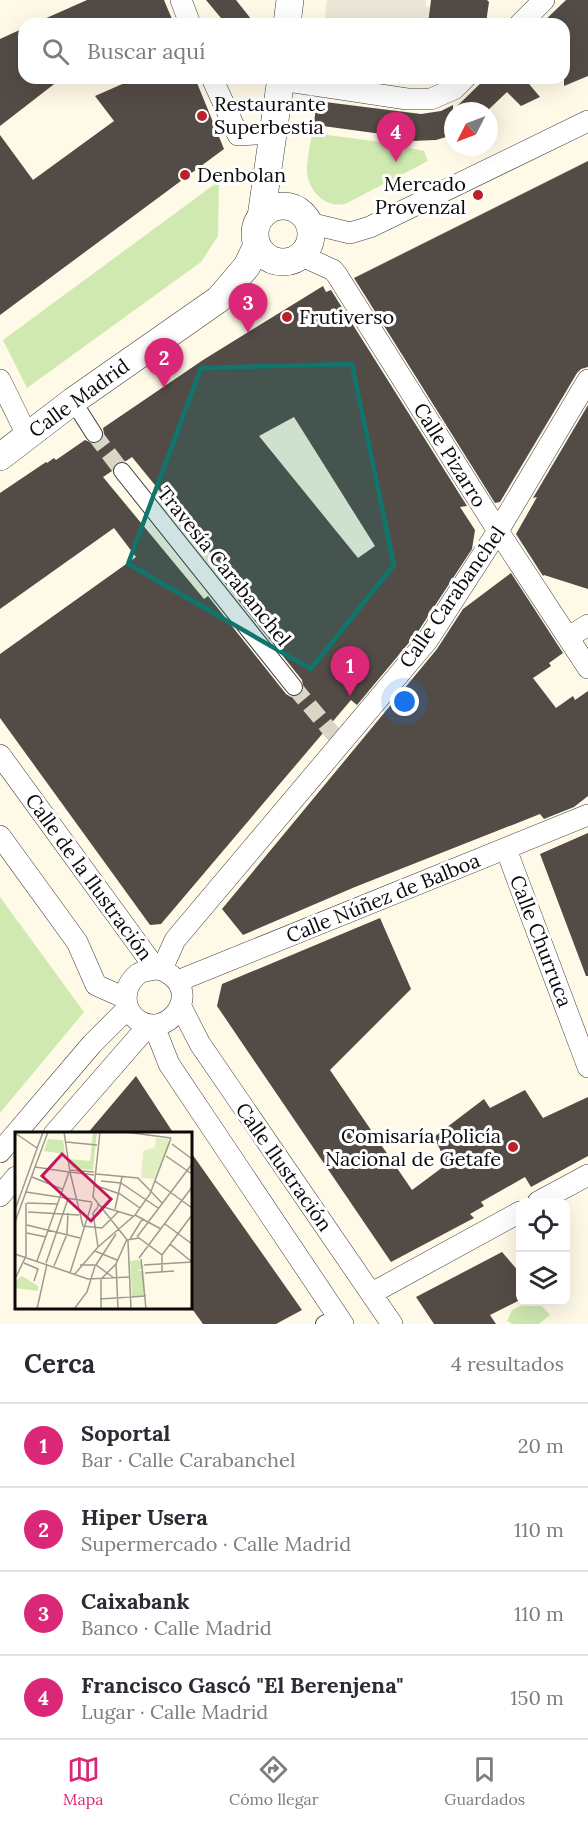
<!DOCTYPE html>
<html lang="es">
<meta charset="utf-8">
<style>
body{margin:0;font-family:Lora,serif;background:#f2f2f3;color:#2b2b33}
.controls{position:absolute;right:18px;bottom:18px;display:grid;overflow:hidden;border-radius:12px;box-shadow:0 6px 24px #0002}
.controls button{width:54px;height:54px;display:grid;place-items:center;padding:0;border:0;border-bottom:2px solid #e1e1e2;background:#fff;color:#2b2b33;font:30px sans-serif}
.compass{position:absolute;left:444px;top:102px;width:54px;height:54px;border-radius:50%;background:#fff;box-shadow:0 6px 24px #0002;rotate:228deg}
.you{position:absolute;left:405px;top:702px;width:21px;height:21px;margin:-15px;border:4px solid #fff;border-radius:50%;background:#1a73e8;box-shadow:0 0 0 9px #1a73e833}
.badge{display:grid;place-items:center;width:39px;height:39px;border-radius:50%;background:#db2777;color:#fff;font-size:20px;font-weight:700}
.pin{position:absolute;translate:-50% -50px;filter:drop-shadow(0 2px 3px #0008)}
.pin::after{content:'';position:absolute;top:32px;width:21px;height:18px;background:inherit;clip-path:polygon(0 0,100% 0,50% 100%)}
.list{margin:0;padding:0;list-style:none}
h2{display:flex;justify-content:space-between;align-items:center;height:78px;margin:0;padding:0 24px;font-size:26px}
h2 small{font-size:20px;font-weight:400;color:#7c7c81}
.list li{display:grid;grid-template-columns:39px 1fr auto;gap:18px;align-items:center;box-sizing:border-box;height:84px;padding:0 24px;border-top:2px solid #e1e1e2}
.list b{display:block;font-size:22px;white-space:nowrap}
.list p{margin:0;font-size:20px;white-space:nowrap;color:#7c7c81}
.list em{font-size:20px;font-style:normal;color:#7c7c81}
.icon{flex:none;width:33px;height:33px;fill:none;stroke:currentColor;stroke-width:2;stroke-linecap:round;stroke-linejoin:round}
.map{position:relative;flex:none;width:588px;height:1324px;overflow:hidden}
.search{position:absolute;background:#fff;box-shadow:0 6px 24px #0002;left:18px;right:18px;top:18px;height:66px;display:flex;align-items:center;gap:15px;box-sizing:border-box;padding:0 21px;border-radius:18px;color:#7c7c81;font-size:22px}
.sheet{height:414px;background:#fff}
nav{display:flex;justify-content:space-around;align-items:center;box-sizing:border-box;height:84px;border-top:2px solid #e1e1e2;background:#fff;font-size:16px;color:#7c7c81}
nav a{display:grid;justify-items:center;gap:3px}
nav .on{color:#db2777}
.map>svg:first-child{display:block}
.green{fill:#cfe9b1}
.plaza{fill:#ede7d8}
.building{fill:#534b46;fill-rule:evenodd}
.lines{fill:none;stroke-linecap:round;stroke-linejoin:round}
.pedestrian-tunnel{stroke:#dad6c6;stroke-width:16;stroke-dasharray:16 8;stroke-linecap:butt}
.pedestrian-casing{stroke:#3d3d3d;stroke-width:18}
.minor-casing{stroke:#3d3d3d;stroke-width:22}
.tertiary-casing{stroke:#3d3d3d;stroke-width:28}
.pedestrian{stroke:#fff;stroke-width:16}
.minor{stroke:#fff;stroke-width:21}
.tertiary{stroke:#fff;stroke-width:27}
.marked{fill:#0f766e;fill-opacity:0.2;stroke:#0f766e;stroke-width:4.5;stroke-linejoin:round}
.poi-dot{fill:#bc212a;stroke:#fff;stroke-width:2}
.labels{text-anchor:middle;stroke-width:6;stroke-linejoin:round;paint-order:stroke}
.poi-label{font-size:20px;fill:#0a0a0a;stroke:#fff;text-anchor:start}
.street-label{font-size:20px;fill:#0a0a0a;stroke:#fff}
.inset-road{fill:none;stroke:#9d9a8f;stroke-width:1.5}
.view{fill:#c2185b;fill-opacity:0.15;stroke:#c2185b;stroke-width:3}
.inset-edge{fill:none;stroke:#0a0a0a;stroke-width:3}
</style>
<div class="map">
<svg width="588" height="1324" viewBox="0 0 588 1324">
<rect width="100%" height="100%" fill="#fffae7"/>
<!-- green -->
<path class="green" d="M312,133L381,142L424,151L428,161L345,204C325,208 308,191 307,171C307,159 310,146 312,133Z
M219,181L218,236L201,262L27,388L3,340Z
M0,897L84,1012L0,1113Z
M528,1302H538L550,1315L539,1324H512L507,1321L512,1310Z"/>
<!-- plaza -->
<path class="plaza" d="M327,0H426V6L430,7L428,24H324Z"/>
<!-- building -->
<path class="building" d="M87,0H164L174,24H33Z
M206,0H236L255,24H226Z
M431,0H487L489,2L486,23L464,20V24H428Z
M566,0H588V76L564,86V24H541Z
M24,28V78H62L0,126V39Z
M136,78H195L224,149L0,315V135L33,180L114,121L95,96Z
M486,78H524L540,97L521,106L507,92L487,111H453V135L436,140L412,141L395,138L396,136L323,126L324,123L314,122L317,101L421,114L441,111L453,105V110Z
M588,161V367L581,369L577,373L500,502L495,503L354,278Z
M323,286L326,292L331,290L467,506L460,507L475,530L472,549L417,633L357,705L351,700L161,924L150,925L0,718V654L136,557L114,528L0,609V493L46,462L47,463L54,458L56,460L85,440L94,444L100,442L104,434L103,428L203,360ZM294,417L375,546L358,558L259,436ZM132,457L230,577L224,582L302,680L304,690L300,696L291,697L286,694L208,596L204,599L103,477L112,471L116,462L126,461Z
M588,405V589L544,575L543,576L516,534L537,497L533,498Z
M511,573L563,653L549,663L551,666L533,678L556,708L573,696L575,700L588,691V796L574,807L544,819L540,814L355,887L243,935L222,909L437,649L463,609Z
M588,833V976H586L540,854Z
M380,918L411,989L330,1070L412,1190L447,1164L434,1137L484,1099L490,1108L525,1090L543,1118L588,1097V1156L531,1187L525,1177L481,1202L484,1206L470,1214L474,1218L391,1262L217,1006L222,984Z
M136,1076L174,1134H87Z
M190,1151L302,1310L276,1324H203L190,1306Z
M502,1252L520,1273V1300L490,1315L496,1324H434L416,1297Z"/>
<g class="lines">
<!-- pedestrian-tunnel -->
<path class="pedestrian-tunnel" d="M94,434L122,471
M294,687L340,742"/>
<defs>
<path id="pedestrian" d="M73,401L94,434
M122,471L294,687
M324,1324L338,1317"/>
<path id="minor" d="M181,0L190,24
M520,24L544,0
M212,78L238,135L273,133
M281,80L407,99H431L454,89L465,78
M309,223L350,233L370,227L588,121
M302,256L333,270L337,275L498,531L588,668
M0,380L27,435
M569,637L588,625
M0,755L156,969
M0,836L77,942L96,985L125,998
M506,849L588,1067
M156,969C163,969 166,972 172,976C199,997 167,1038 139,1021C122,1010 122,987 138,974C142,971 150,970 156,969Z
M162,969L175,940L427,641L498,531L588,380
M178,981L588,815
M181,1007L200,1044L392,1324
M154,1026L169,1064L343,1324
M54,1134L148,1026
M0,1152L92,1044L127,1009
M0,1196L16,1177
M538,1202L588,1175
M372,1293L520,1212"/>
<path id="tertiary" d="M287,24L290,0
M255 234a28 28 0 1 1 56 0a28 28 0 1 1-56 0Z
M261,217L281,78
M0,457L73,401L219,299L247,266L257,245"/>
</defs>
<!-- pedestrian casing -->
<use href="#pedestrian" class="pedestrian-casing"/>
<!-- minor casing -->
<use href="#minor" class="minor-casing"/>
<!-- tertiary casing -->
<use href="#tertiary" class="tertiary-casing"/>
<!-- pedestrian -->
<use href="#pedestrian" class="pedestrian"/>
<!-- minor -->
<use href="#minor" class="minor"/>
<!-- tertiary -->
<use href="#tertiary" class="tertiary"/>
</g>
<!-- marked area -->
<path class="marked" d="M352,364L394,565L311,669L128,564L201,368Z"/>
<!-- markers -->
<g class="poi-dot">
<circle cx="202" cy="116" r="6"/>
<circle cx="185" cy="175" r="6"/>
<circle cx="478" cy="195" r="6"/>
<circle cx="287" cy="317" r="6"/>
<circle cx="513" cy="1147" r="6"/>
</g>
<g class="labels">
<!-- poi labels -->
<g class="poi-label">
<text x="214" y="111">Restaurante<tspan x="214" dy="23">Superbestia</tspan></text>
<text x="197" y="182">Denbolan</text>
<text x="466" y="191" text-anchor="end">Mercado<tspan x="466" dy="23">Provenzal</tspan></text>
<text x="299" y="324">Frutiverso</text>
<text x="501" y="1143" text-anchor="end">Comisaría Policía<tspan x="501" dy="23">Nacional de Getafe</tspan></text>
</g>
<!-- street labels -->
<g class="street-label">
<text transform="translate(79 398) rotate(-36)" y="7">Calle Madrid</text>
<text transform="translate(450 455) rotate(58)" y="7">Calle Pizarro</text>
<text transform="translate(224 566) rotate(51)" y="7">Travesía Carabanchel</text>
<text transform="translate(452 597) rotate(-55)" y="7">Calle Carabanchel</text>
<text transform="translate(89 877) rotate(54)" y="7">Calle de la Ilustración</text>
<text transform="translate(383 898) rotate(-22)" y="7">Calle Núñez de Balboa</text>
<text transform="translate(541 941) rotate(69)" y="7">Calle Churruca</text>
<text transform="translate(284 1167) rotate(55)" y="7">Calle Ilustración</text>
</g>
</g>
<!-- overview -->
<g transform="translate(15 1132)">
<rect width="177" height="177" fill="#fffae7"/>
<path d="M78,0H82L78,38L56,36L54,27L75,29ZM33,7L48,8L50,22L29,19ZM124,128L129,135L122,139H129L130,164H117L115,129ZM7,144L23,154V159L0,156V149Z" fill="#cfe9b1"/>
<path d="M141,6L153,7L155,13L140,47L126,46L128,19L140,15Z" fill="#e1f0c3"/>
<path class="inset-road" d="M49,0L55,40M110,0L156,6M0,1L22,16M51,10L82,13M157,12L177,27M151,24L177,42M20,35L33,0M20,35L54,40M55,38L79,40M55,40L68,94L87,96L104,79M55,40L79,43M81,42L123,46L147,71M17,45L47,57M86,49L106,51L143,76M140,49L177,76M79,53L105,62L125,76M11,60L77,70M78,65L113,109L116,177M78,65L85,0M12,71L42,72M82,73L118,84M100,77L107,45M0,78L28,0M13,80L64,83M120,83L146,97M0,90L20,35M150,92L177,112M12,93L65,106M12,101L31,105M122,105L177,32M115,107L128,86M112,108L124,106L147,123V140M155,112L177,130M83,115L78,81L83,75M80,119L102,128M0,122L73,147L114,145M147,123L177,83M124,126L177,55M126,127L131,177M22,129L54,40M9,131L23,137L19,149M31,131L53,67M65,133H81L99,146M81,133L101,102M129,133L177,130M39,134L52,102L53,81M55,141L77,71M130,141L159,139M59,143L83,115L120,83L135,62L156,6M0,147L11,124V71M85,167L131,164M22,177L32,132M59,177L72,160L80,134M86,177V147L101,132M103,177L101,132L112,107"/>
<path class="view" d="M47,22L96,67L76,89L27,44Z"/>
<rect width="177" height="177" class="inset-edge"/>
</g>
</svg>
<div class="controls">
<button><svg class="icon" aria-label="locate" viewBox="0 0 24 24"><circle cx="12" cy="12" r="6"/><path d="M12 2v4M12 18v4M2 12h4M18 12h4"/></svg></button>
<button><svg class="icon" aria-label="layers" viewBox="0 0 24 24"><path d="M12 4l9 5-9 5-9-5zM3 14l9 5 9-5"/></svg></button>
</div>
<svg class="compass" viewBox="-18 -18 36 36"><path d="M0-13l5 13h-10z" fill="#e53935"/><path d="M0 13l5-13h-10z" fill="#7c7c81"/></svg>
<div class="you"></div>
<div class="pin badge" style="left:350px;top:696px">1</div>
<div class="pin badge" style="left:164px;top:388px">2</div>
<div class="pin badge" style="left:248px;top:333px">3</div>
<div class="pin badge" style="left:396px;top:162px">4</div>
<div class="search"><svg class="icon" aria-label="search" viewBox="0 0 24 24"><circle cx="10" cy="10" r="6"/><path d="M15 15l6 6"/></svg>Buscar aquí</div>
</div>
<section class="sheet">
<h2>Cerca<small>4 resultados</small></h2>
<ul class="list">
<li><span class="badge">1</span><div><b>Soportal</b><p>Bar · Calle Carabanchel</p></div><em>20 m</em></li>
<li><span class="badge">2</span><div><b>Hiper Usera</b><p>Supermercado · Calle Madrid</p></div><em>110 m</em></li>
<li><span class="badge">3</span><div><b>Caixabank</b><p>Banco · Calle Madrid</p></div><em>110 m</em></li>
<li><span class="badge">4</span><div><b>Francisco Gascó &quot;El Berenjena&quot;</b><p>Lugar · Calle Madrid</p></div><em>150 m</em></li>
</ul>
</section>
<nav>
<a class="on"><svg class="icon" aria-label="map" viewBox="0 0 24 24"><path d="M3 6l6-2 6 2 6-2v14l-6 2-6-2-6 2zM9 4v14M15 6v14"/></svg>Mapa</a>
<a><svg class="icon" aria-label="directions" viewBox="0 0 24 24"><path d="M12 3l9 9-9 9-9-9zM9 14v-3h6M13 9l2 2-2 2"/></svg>Cómo llegar</a>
<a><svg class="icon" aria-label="saved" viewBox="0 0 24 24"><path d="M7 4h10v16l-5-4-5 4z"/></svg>Guardados</a>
</nav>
